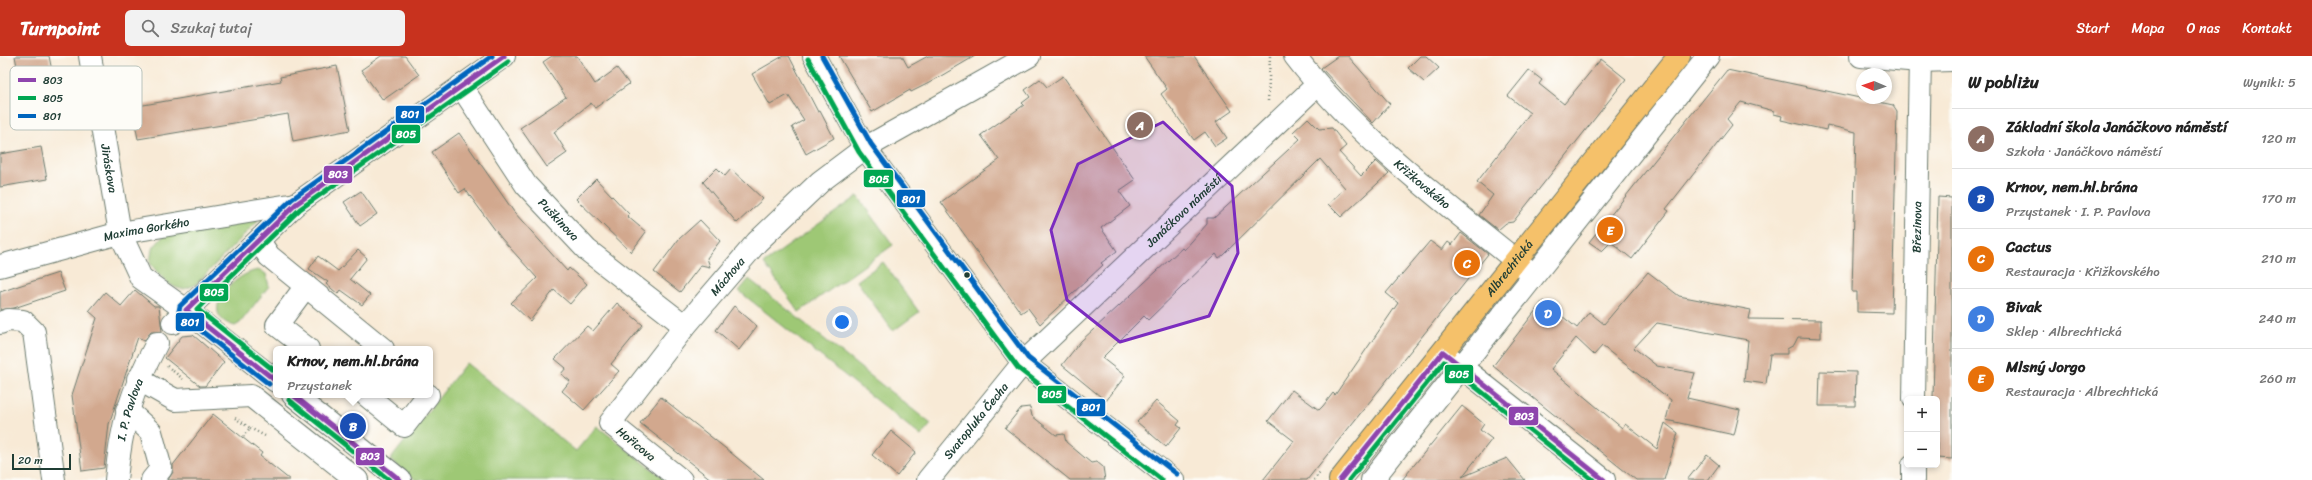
<!DOCTYPE html>
<html lang="pl">
<meta charset="utf-8">
<style>
body{margin:0;font-family:Sriracha,sans-serif;background:#f2f2f2;color:#222}
.controls{position:absolute;right:12px;bottom:12px;display:grid;overflow:hidden;border-radius:6px;box-shadow:0 2px 6px #0003}
.controls button{width:36px;height:36px;display:grid;place-items:center;padding:0;border:0;border-bottom:1px solid #e0e0e0;background:#fff;color:#222;font:20px sans-serif}
.compass{position:absolute;left:1856px;top:12px;width:36px;height:36px;border-radius:50%;background:#fff;box-shadow:0 2px 6px #0003;rotate:272deg}
.scale{position:absolute;left:12px;bottom:10px;width:59px;box-sizing:border-box;padding-left:4px;border:2px solid #1f3d34;border-top:0;font-size:11px;line-height:14px;white-space:nowrap;color:#1f3d34;-webkit-text-stroke:3px #fdfcf7;paint-order:stroke}
.you{position:absolute;left:842px;top:266px;width:14px;height:14px;margin:-10px;border:3px solid #fff;border-radius:50%;background:#1a73e8;box-shadow:0 0 0 6px #1a73e833}
.badge{display:grid;place-items:center;width:26px;height:26px;border-radius:50%;background:#c8321e;color:#fff;font-size:13px;font-weight:700}
.pin{position:absolute;translate:-50% -50%;border:2px solid #fff;box-shadow:0 1px 4px #0006}
.popup{position:absolute;left:273px;top:290px;width:160px;height:52px;box-sizing:border-box;display:grid;place-content:center;border-radius:6px;background:#fff;filter:drop-shadow(0 1px 3px #0005);font-size:13px;white-space:nowrap;color:#767676}
.popup b{font-size:15px;color:#222}
.popup::after{content:'';position:absolute;left:50%;top:100%;margin-left:-8px;border:8px solid transparent;border-top-color:#fff}
.list{margin:0;padding:0;list-style:none}
h2{display:flex;justify-content:space-between;align-items:center;height:52px;margin:0;padding:0 16px;font-size:17px}
h2 small{font-size:13px;font-weight:400;color:#767676}
.list li{display:grid;grid-template-columns:26px 1fr auto;gap:12px;align-items:center;box-sizing:border-box;height:60px;padding:0 16px;border-top:1px solid #e0e0e0}
.list b{display:block;font-size:15px;white-space:nowrap}
.list p{margin:0;font-size:13px;white-space:nowrap;color:#767676}
.list em{font-size:13px;font-style:normal;color:#767676}
.icon{flex:none;width:22px;height:22px;fill:none;stroke:currentColor;stroke-width:2;stroke-linecap:round;stroke-linejoin:round}
.map{position:relative;flex:none;width:1952px;height:424px;overflow:hidden}
header{display:flex;align-items:center;gap:24px;box-sizing:border-box;height:56px;padding:0 20px;background:#c8321e;color:#fff}
header strong{font-size:19px}
nav{display:flex;gap:22px;margin-inline-start:auto;font-size:14px}
.search{width:280px;height:36px;background:#f2f2f2;display:flex;align-items:center;gap:10px;box-sizing:border-box;padding:0 14px;border-radius:6px;color:#767676;font-size:15px}
main{display:flex}
aside{flex:1;background:#fff}
.map>svg:first-child{display:block}
.green{fill:#9ec874;stroke:#5e8254}
.building{fill:#d2a88e}
.lines{fill:none;stroke-linecap:round;stroke-linejoin:round}
.minor-casing{stroke:#6b7a6d;stroke-width:24}
.major-casing{stroke:#6b7a6d;stroke-width:24}
.path{stroke:#6b7a6d;stroke-width:2.5;stroke-dasharray:1 3;stroke-linecap:butt}
.minor{stroke:#fff;stroke-width:22}
.major{stroke:#f5c16b;stroke-width:22}
.bus-1-casing{stroke:#fdfcf7;stroke-width:8}
.bus-2-casing{stroke:#fdfcf7;stroke-width:8}
.bus-3-casing{stroke:#fdfcf7;stroke-width:8}
.bus-1{stroke:#8e44ad;stroke-width:5}
.bus-2{stroke:#00a651;stroke-width:5}
.bus-3{stroke:#0065bd;stroke-width:5}
.marked{fill:#7b2cbf;fill-opacity:0.2;stroke:#7b2cbf;stroke-width:3;stroke-linejoin:round}
.bus-dot{fill:#1f3d34;stroke:#fdfcf7;stroke-width:1.5}
.labels{text-anchor:middle;stroke-width:4;stroke-linejoin:round;paint-order:stroke}
.street-label{font-size:12px;fill:#1f3d34;stroke:#fdfcf7}
.key{fill:#fdfcf7;stroke:#bac3bc;stroke-width:1}
.key-label{font-size:11px;fill:#1f3d34}
.line-badge{stroke:#fdfcf7;stroke-width:1.5}
.badge-label{font-size:11px;text-anchor:middle;font-weight:bold;fill:#fff}
</style>
<header>
<strong>Turnpoint</strong>
<div class="search"><svg class="icon" aria-label="search" viewBox="0 0 24 24"><circle cx="10" cy="10" r="6"/><path d="M15 15l6 6"/></svg>Szukaj tutaj</div>
<nav><a>Start</a><a>Mapa</a><a>O nas</a><a>Kontakt</a></nav>
</header>
<main>
<div class="map">
<svg width="1952" height="424" viewBox="0 0 1952 424">
<rect width="100%" height="100%" fill="#fdfcf7"/>
<filter id="ink" filterUnits="userSpaceOnUse"><feTurbulence type="fractalNoise" baseFrequency=".025" numOctaves="2"/><feDisplacementMap in="SourceGraphic" scale="8" xChannelSelector="R" yChannelSelector="G"/><feConvolveMatrix kernelMatrix="1 2 1 2 8 2 1 2 1" color-interpolation-filters="sRGB"/></filter>
<filter id="wash" filterUnits="userSpaceOnUse"><feTurbulence type="fractalNoise" baseFrequency=".012" numOctaves="4" result="noise"/><feDisplacementMap in="SourceGraphic" scale="16" xChannelSelector="R" yChannelSelector="G"/><feGaussianBlur stdDeviation="0.9" result="paint"/><feColorMatrix in="noise" values="0 0 0 0 0 0 0 0 0 0 0 0 0 0 0 0 0 1.4 0 .05"/><feComposite in="paint" operator="in"/></filter>
<g filter="url(#wash)">
<rect width="100%" height="100%" fill="#f8ead6"/>
<!-- green -->
<path class="green" d="M858,140L893,189L799,256L764,207Z
M257,162V166L195,229C192,230 186,233 183,233C170,233 157,216 150,207L152,193L166,177Z
M883,206L919,256L893,275L857,225Z
M260,214L266,218L269,230L240,267L235,270C194,259 235,215 260,214Z
M749,223L931,368L921,380L739,235Z
M466,307L576,395L597,370L666,424H416L390,404Z"/>
<g id="blocks">
<!-- building -->
<path class="building" d="M15,0H49L53,20L20,26Z
M381,0H405L419,19L383,44L361,14Z
M552,0H577L595,28L617,12L629,28L595,52L591,47L554,76L567,97L547,111L520,72L566,41L543,6Z
M783,0H789L818,56L820,55L834,82L806,98L792,71L804,64L788,39L770,49L752,18Z
M839,0H902L908,11L928,0H975L929,27L911,36L910,34L872,56Z
M1144,0H1194L1232,55L1216,66L1227,82L1215,90L1205,76L1194,84L1161,38L1167,33Z
M1338,0H1348L1390,48L1373,67L1321,12Z
M1420,0H1426L1439,12L1424,26L1408,12Z
M1601,3L1626,23L1513,166L1506,167L1498,174L1479,159L1493,139L1477,126L1530,57L1508,40L1529,14L1542,24L1539,28L1564,48Z
M337,10L350,74L293,85L288,58L138,83L132,51L281,25L280,21Z
M1727,14L1893,49L1897,55L1892,257L1857,256V236H1852L1856,76L1827,69L1826,74L1781,64L1782,60L1774,58V55L1741,46L1727,63L1732,69L1666,153L1669,155L1632,203L1611,186L1602,195L1589,186Z
M1063,20L1135,124L1119,135L1130,150L1101,172L1117,195L1101,207L1103,209L1040,268L1028,252L1021,257L941,146L999,104L981,79L1024,49L1022,47L1030,41L1025,34L1040,23L1047,31Z
M1308,62L1319,73L1332,72L1346,90L1339,96L1361,120L1376,105L1389,117L1341,161L1328,148L1345,132L1320,103L1223,199L1219,202L1216,198L1148,264L1144,260L1102,302L1125,320L1106,345L1062,309L1081,285L1182,192L1184,194L1207,168V162H1214L1300,83L1293,76Z
M459,77L514,156L567,215L569,212L587,228L570,248L554,234L530,265L511,247L537,222L501,182L465,133L459,137L432,96Z
M41,91L47,123L0,131V98Z
M717,112L725,120L731,113L763,143L737,167L703,126Z
M596,123L629,158L627,160L646,176L631,196L576,143Z
M361,135L377,158L360,170L344,146Z
M1938,141L1952,142V403L1937,402V343H1933Z
M700,164L720,185L707,202L710,211L701,209L680,236L654,216L679,183Z
M1461,177L1488,198L1307,424H1263L1294,385L1268,365L1292,334L1319,354L1323,350L1333,337L1335,339L1398,247L1386,237L1430,185L1442,194L1448,186L1452,189Z
M358,194L367,202L350,223L370,239L362,249L341,234L338,238L326,228L328,226L309,213L318,200L338,215Z
M1648,216L1679,240L1751,254L1749,263L1821,264V282L1798,281L1794,289L1787,293V298H1770L1766,328L1744,325L1748,284L1657,267L1634,292L1657,310L1695,317L1687,342L1740,354L1734,379L1666,364L1671,344L1602,290L1594,299L1576,282L1551,313L1622,372L1625,368L1657,393L1665,367L1678,377L1664,424H1636L1493,310L1543,245L1577,272L1589,256L1604,268Z
M58,217L65,235L14,252L0,254V236Z
M135,234L154,250H159L162,276H151L144,285L138,281L109,368L104,412L82,415L72,339L97,262L89,255L105,236L121,250Z
M617,247L643,269L611,308L619,315L584,354L562,335L570,325L561,318L566,312L555,303L587,270L593,275Z
M734,250L757,270L739,294L716,274Z
M193,279L224,306L205,330H200L165,302L182,280Z
M1820,315L1856,316L1855,350H1819Z
M661,341L730,396L764,424H712L640,367Z
M1156,345L1180,365L1177,369L1181,372L1166,391L1137,366Z
M1462,350L1484,368L1480,374L1492,383L1462,421L1507,402L1525,424H1402Z
M1030,351L1032,360L1056,379L1064,378L1066,386L1091,407L1097,406L1103,411L1105,424H1070L1005,372L1021,352Z
M213,358L262,397L260,400L290,424H168L173,416V409Z
M891,375L916,396L897,420L872,399Z
M1707,399L1719,409L1708,424H1687Z"/>
</g>
</g>
<g filter="url(#ink)">
<use href="#blocks" fill-opacity="0" stroke="#6b7a6d" stroke-width="1"/>
<g class="lines">
<defs>
<g id="minor">
<path id="s1" d="M90,0L120,177L141,222L186,254L276,325"/>
<path d="M814,0L865,92L1023,307L1173,424"/>
<path id="s2" d="M1295,0C1360,85 1448,149 1530,216"/>
<path d="M1861,0L1920,5L1952,4"/>
<path id="s3" d="M461,30L526,129L587,194L685,270"/>
<path d="M259,185L269,200L383,293"/>
<path id="s4" d="M0,210L120,177L296,148"/>
<path d="M306,230L277,269L308,293"/>
<path d="M0,267L8,264L23,265L34,276L54,424"/>
<path d="M173,267L296,148L504,0"/>
<path d="M1450,302L1604,424"/>
<path d="M138,323L175,344L251,340L357,424"/>
<path d="M293,339L400,424"/>
<path d="M366,339L404,370L428,339"/>
<path id="s5" d="M1914,343L1920,0"/>
<path d="M127,354L151,376L161,413L152,424"/>
<path id="s6" d="M116,424C121,369 131,336 157,287"/>
<path id="s7" d="M681,424L610,367L685,270L757,186L821,125L865,92L1029,0"/>
<path id="s8" d="M928,424L1023,307L1317,29"/>
<path d="M1372,424L1708,0"/>
<path d="M1913,424V409"/>
</g>
<g id="major">
<path id="s9" d="M1340,424L1679,0"/>
</g>
</defs>
<!-- minor casing -->
<use href="#minor" class="minor-casing"/>
<!-- major casing -->
<use href="#major" class="major-casing"/>
<!-- path -->
<path class="path" d="M1268,45L1270,0
M167,310L183,323
M235,362L250,372L243,381
M250,372L267,381
M1314,424L1320,416"/>
<!-- minor -->
<use href="#minor" class="minor"/>
<!-- major -->
<use href="#major" class="major"/>
<defs>
<path id="bus-1" d="M186,254L296,148L504,0
M186,254L276,325
M1443,296L1604,424
M293,339L400,424
M1340,424L1443,296"/>
<path id="bus-2" d="M808,3L859,96L1018,312L1162,424
M276,316L197,253L300,153L508,6
M289,344L389,424
M1349,424L1444,306L1593,424"/>
<path id="bus-3" d="M822,0L871,88L1028,302L1177,418
M269,328L181,259L179,255L180,250L292,143L492,0"/>
</defs>
<!-- bus-1 casing -->
<use href="#bus-1" class="bus-1-casing"/>
<!-- bus-2 casing -->
<use href="#bus-2" class="bus-2-casing"/>
<!-- bus-3 casing -->
<use href="#bus-3" class="bus-3-casing"/>
<!-- bus-1 -->
<use href="#bus-1" class="bus-1"/>
<!-- bus-2 -->
<use href="#bus-2" class="bus-2"/>
<!-- bus-3 -->
<use href="#bus-3" class="bus-3"/>
</g>
</g>
<!-- marked area -->
<path class="marked" d="M1163,66L1232,130L1238,197L1209,260L1120,286L1067,244L1051,174L1078,108Z"/>
<!-- markers -->
<circle class="bus-dot" cx="967" cy="219" r="3.5"/>
<g class="labels">
<!-- street labels -->
<g class="street-label">
<text dy="4" stroke="none"><textPath href="#s1" startOffset="114">Jiráskova</textPath></text>
<text dy="4" stroke="none"><textPath href="#s2" startOffset="181">Křižkovského</textPath></text>
<text dy="4" stroke="none"><textPath href="#s8" startOffset="372">Janáčkovo náměstí</textPath></text>
<text dy="4" stroke="none"><textPath href="#s3" startOffset="166">Puškinova</textPath></text>
<text dy="4" stroke="none"><textPath href="#s5" startOffset="172">Březinova</textPath></text>
<text dy="4" stroke="none"><textPath href="#s4" startOffset="151">Maxima Gorkého</textPath></text>
<text dy="4" stroke="none"><textPath href="#s9" startOffset="271">Albrechtická</textPath></text>
<text dy="4" stroke="none"><textPath href="#s7" startOffset="279">Máchova</textPath></text>
<text dy="4" stroke="none"><textPath href="#s6" startOffset="72">I. P. Pavlova</textPath></text>
<text dy="4" stroke="none"><textPath href="#s8" startOffset="76">Svatopluka Čecha</textPath></text>
<text transform="translate(636 388) rotate(39)" y="4">Hořicova</text>
</g>
</g>
<!-- legend -->
<rect x="10" y="10" width="132" height="64" rx="6" class="key"/>
<rect x="18" y="22" width="18" height="4" fill="#8e44ad"/>
<rect x="18" y="40" width="18" height="4" fill="#00a651"/>
<rect x="18" y="58" width="18" height="4" fill="#0065bd"/>
<g class="key-label">
<text x="43" y="28">803</text>
<text x="43" y="46">805</text>
<text x="43" y="64">801</text>
</g>
<g class="line-badge">
<rect x="395" y="49" width="30" height="19" rx="4" fill="#0065bd"/>
<rect x="391" y="68" width="30" height="20" rx="4" fill="#00a651"/>
<rect x="323" y="109" width="30" height="19" rx="4" fill="#8e44ad"/>
<rect x="863" y="113" width="31" height="19" rx="4" fill="#00a651"/>
<rect x="896" y="133" width="30" height="19" rx="4" fill="#0065bd"/>
<rect x="199" y="227" width="30" height="19" rx="4" fill="#00a651"/>
<rect x="175" y="256" width="30" height="20" rx="4" fill="#0065bd"/>
<rect x="1444" y="308" width="30" height="20" rx="4" fill="#00a651"/>
<rect x="1037" y="329" width="30" height="19" rx="4" fill="#00a651"/>
<rect x="1076" y="342" width="30" height="19" rx="4" fill="#0065bd"/>
<rect x="1508" y="350" width="31" height="20" rx="4" fill="#8e44ad"/>
<rect x="355" y="391" width="30" height="19" rx="4" fill="#8e44ad"/>
</g>
<g class="badge-label">
<text x="410" y="62">801</text>
<text x="406" y="82">805</text>
<text x="338" y="122">803</text>
<text x="879" y="127">805</text>
<text x="911" y="147">801</text>
<text x="214" y="240">805</text>
<text x="190" y="270">801</text>
<text x="1459" y="322">805</text>
<text x="1052" y="342">805</text>
<text x="1091" y="355">801</text>
<text x="1524" y="364">803</text>
<text x="370" y="404">803</text>
</g>
</svg>
<div class="controls">
<button>+</button>
<button>−</button>
</div>
<svg class="compass" viewBox="-18 -18 36 36"><path d="M0-13l5 13h-10z" fill="#e53935"/><path d="M0 13l5-13h-10z" fill="#767676"/></svg>
<div class="scale">20 m</div>
<div class="you"></div>
<div class="pin badge" style="left:1140px;top:69px;background:#8d6e63">A</div>
<div class="pin badge" style="left:353px;top:370px;background:#1a4fb4">B</div>
<div class="popup"><b>Krnov, nem.hl.brána</b>Przystanek</div>
<div class="pin badge" style="left:1467px;top:207px;background:#e8710a">C</div>
<div class="pin badge" style="left:1548px;top:257px;background:#3f7fe0">D</div>
<div class="pin badge" style="left:1610px;top:174px;background:#e8710a">E</div>
</div>
<aside>
<h2>W pobliżu<small>Wyniki: 5</small></h2>
<ul class="list">
<li><span class="badge" style="background:#8d6e63">A</span><div><b>Základní škola Janáčkovo náměstí</b><p>Szkoła · Janáčkovo náměstí</p></div><em>120 m</em></li>
<li><span class="badge" style="background:#1a4fb4">B</span><div><b>Krnov, nem.hl.brána</b><p>Przystanek · I. P. Pavlova</p></div><em>170 m</em></li>
<li><span class="badge" style="background:#e8710a">C</span><div><b>Cactus</b><p>Restauracja · Křižkovského</p></div><em>210 m</em></li>
<li><span class="badge" style="background:#3f7fe0">D</span><div><b>Bivak</b><p>Sklep · Albrechtická</p></div><em>240 m</em></li>
<li><span class="badge" style="background:#e8710a">E</span><div><b>Mlsný Jorgo</b><p>Restauracja · Albrechtická</p></div><em>260 m</em></li>
</ul>
</aside>
</main>
